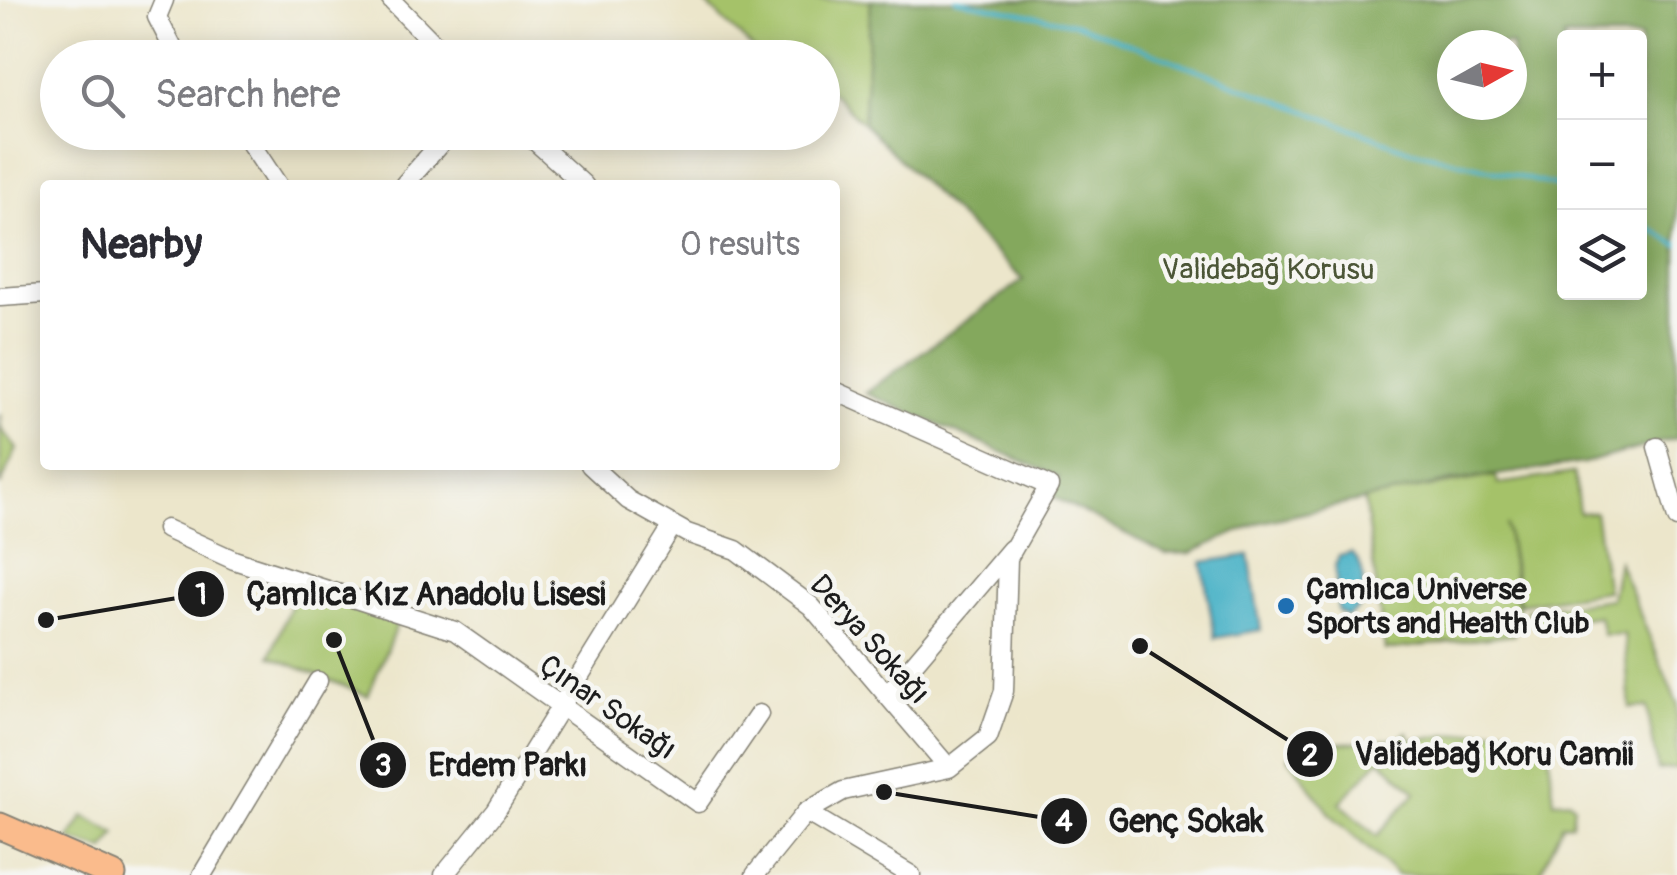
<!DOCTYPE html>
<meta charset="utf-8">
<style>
body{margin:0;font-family:Pangolin,sans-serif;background:#f2f2f3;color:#2b2b33}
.controls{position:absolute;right:30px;top:30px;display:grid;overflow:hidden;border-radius:10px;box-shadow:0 5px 25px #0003}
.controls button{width:90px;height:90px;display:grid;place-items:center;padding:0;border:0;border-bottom:2px solid #e1e1e2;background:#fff;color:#2b2b33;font:50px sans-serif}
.compass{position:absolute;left:1437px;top:30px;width:90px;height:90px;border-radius:50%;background:#fff;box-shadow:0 5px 25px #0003;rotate:82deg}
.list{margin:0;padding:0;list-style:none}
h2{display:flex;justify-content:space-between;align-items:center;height:130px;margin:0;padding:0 40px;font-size:42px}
h2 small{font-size:32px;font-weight:400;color:#7c7c81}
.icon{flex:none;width:55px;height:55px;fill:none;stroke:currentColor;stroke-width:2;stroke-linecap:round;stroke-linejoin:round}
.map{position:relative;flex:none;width:1677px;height:875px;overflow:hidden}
.search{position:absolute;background:#fff;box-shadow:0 5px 25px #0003;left:40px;top:40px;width:800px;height:110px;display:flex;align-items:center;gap:25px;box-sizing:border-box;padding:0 35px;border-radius:55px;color:#7c7c81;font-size:38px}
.panel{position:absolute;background:#fff;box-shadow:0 5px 25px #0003;left:40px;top:180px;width:800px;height:290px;border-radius:10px}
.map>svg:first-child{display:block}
.green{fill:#a5c269;stroke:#606f42;stroke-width:2.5;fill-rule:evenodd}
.forest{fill:#84a85d;stroke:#50623c;stroke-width:2.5;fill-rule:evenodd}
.water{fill:#47b1c6;stroke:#326671;stroke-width:2.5}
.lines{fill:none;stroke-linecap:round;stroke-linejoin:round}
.stream{stroke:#47b1c6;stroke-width:4}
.minor-casing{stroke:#848174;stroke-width:21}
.primary-casing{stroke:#848174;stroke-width:29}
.minor{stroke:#fff;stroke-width:18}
.primary{stroke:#fabb8c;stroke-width:25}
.poi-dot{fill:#1f6fb2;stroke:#f6f6f2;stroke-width:4}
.labels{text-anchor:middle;stroke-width:9;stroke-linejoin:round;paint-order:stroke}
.park-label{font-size:30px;fill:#4c5637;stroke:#f6f6f2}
.poi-label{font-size:30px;font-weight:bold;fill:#1c1c1c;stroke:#f6f6f2;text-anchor:start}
.street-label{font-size:30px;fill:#1c1c1c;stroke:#f6f6f2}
.leader{fill:none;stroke:#1c1c1c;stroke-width:4}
.callout-dot{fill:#1c1c1c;stroke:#f6f6f2;stroke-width:4}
.mark-label{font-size:30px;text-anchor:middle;font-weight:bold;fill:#fff}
.callout-label{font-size:32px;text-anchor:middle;font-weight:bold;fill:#1c1c1c;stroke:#f6f6f2;stroke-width:9;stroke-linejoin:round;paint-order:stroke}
</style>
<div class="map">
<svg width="1677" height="875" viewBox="0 0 1677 875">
<rect width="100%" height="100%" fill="#f6f6f2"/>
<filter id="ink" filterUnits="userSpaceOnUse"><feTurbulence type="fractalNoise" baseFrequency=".01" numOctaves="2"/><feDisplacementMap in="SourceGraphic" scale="20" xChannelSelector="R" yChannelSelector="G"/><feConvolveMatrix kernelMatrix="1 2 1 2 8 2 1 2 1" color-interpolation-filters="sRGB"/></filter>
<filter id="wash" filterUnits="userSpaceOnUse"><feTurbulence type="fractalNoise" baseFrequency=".0048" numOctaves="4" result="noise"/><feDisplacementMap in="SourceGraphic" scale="40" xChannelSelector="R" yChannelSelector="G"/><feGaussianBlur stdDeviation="2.25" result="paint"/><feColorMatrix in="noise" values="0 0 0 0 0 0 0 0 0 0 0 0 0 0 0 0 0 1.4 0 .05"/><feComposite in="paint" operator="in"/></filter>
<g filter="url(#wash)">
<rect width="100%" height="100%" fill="#ece6cb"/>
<!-- green -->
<path class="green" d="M702,0H871L863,124L823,84L822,58L795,57L788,51L782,57H762Z
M0,414L1,429L17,449L0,486Z
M1574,473L1579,513L1595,512L1607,591L1520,604L1506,524L1520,622L1513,626L1514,635L1385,650L1364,498L1496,476L1498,484Z
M1618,561L1677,703V768L1658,770L1647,707L1630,708L1624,634L1603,635L1599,616L1534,625L1526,610L1611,599Z
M299,584L397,624L368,696L270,656Z
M1510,728L1505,749L1548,745L1554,801L1570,800L1574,805L1572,823L1562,824L1539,875H1397L1331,815L1288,757L1332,751V744L1396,739L1408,732L1410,740ZM1380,759L1416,792L1377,836L1340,803Z
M84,816L116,833L105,850L69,839Z"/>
<!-- forest -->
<path class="forest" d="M871,0H1677V438L1584,463L1452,481L1258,523L1191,553L1166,554L1053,497L1059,477L865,393L1023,280L863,124ZM1564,38H1640V292H1564ZM1452,45H1512V105H1452Z"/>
<!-- water -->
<path class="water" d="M1351,553C1368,566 1363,589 1359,608L1347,617L1338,611L1335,566L1339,556Z
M1249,555L1261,630L1215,638L1202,562Z"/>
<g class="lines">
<!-- stream -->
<path class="stream" d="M956,0L1077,24L1406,149L1564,188
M1640,222L1677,245"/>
</g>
</g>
<g filter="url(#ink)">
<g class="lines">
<defs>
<path id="minor" d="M164,0L157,17L178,58
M391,0L448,58
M243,132L278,185
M525,132L584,185
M404,185L450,132
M0,297L45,294
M1657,447L1677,518
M590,465L628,500L687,533L736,550L811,606L949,768
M166,529L234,560L455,631L698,803L759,714
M888,694L1011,549
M806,812L911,875
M202,875L318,681
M444,875L496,811L673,525
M755,875L806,812L843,791L949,768L988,737L1004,691L1008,558L1049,486L835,391"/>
<path id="primary" d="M0,826L113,875"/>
</defs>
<!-- minor casing -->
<use href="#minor" class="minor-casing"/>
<!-- primary casing -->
<use href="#primary" class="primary-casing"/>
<!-- minor -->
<use href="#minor" class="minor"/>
<!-- primary -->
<use href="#primary" class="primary"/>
</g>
</g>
<!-- markers -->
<circle class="poi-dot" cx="1286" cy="606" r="10"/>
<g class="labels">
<!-- park labels -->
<g class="park-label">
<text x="1268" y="279">Validebağ Korusu</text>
</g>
<!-- poi labels -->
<g class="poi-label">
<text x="1306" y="599">Çamlıca Universe<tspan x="1306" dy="34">Sports and Health Club</tspan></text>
</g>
<!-- street labels -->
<g class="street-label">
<text transform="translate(870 639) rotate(48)" y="10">Derya Sokağı</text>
<text transform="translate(608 707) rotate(35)" y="10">Çınar Sokağı</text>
</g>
</g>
<!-- callouts -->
<path class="leader" d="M46 620L201 594M1140 646L1310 754M334 640L383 765M884 792L1064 821"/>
<g class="callout-dot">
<circle cx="46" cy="620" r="10"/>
<circle cx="1140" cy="646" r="10"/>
<circle cx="334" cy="640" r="10"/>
<circle cx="884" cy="792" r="10"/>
<circle cx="201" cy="594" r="25"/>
<circle cx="1310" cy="754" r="25"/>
<circle cx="383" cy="765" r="25"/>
<circle cx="1064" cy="821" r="25"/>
</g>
<g class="mark-label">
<text x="201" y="604">1</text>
<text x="1310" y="765">2</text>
<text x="383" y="775">3</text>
<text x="1064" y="831">4</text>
</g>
<g class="callout-label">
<text x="426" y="605">Çamlıca Kız Anadolu Lisesi</text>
<text x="1494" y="765">Validebağ Koru Camii</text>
<text x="508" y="776">Erdem Parkı</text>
<text x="1186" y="832">Genç Sokak</text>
</g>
</svg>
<div class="controls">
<button>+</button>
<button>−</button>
<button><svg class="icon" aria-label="layers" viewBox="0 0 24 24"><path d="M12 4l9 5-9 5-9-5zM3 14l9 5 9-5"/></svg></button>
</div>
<svg class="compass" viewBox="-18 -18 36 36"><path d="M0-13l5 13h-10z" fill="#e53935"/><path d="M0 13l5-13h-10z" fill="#7c7c81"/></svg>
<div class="search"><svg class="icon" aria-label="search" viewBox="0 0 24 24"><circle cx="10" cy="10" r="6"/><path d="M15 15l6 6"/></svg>Search here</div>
<section class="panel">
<h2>Nearby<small>0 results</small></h2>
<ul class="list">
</ul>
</section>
</div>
